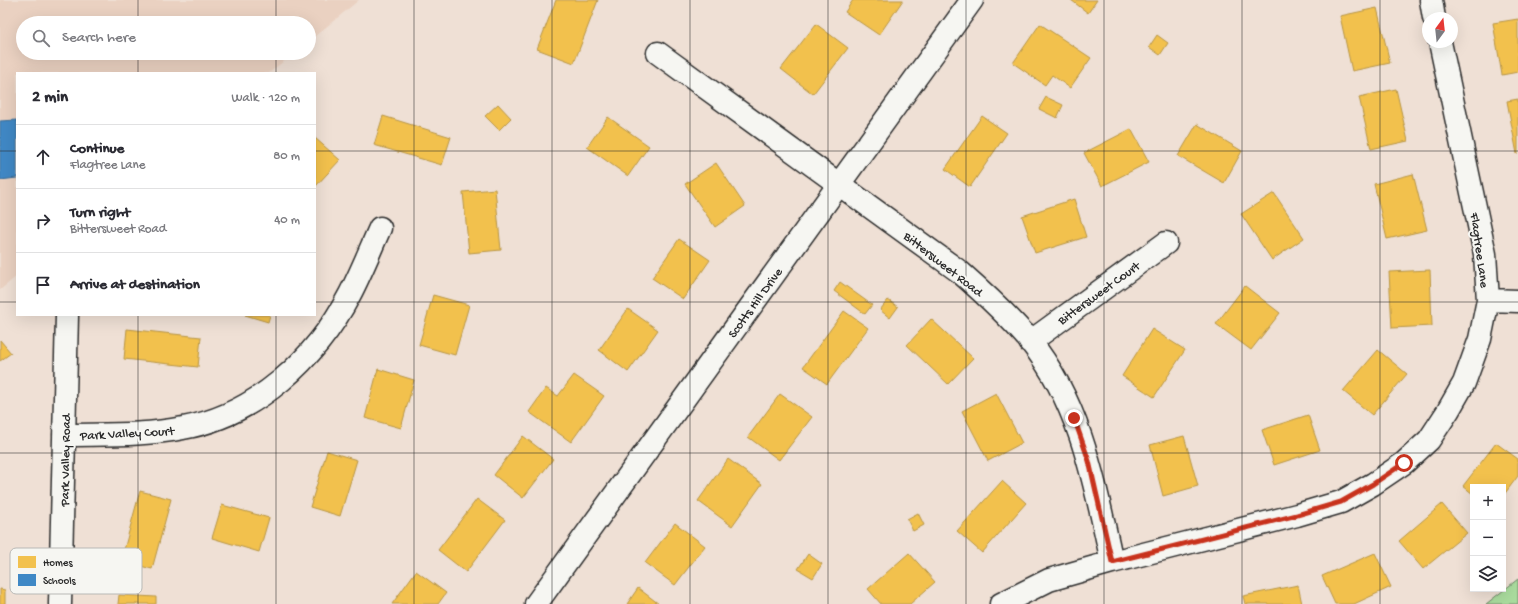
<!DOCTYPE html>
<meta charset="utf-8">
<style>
body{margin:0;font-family:"Gochi Hand",sans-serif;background:#f2f2f3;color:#2b2b33}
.controls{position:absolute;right:12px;bottom:12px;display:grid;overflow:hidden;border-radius:0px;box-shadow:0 4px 16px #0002}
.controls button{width:36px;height:36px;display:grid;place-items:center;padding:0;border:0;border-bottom:1px solid #e1e1e2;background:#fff;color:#2b2b33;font:20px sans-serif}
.compass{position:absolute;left:1422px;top:12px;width:36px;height:36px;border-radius:50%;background:#fff;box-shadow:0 4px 16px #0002;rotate:15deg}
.stop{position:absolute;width:12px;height:12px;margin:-9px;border:3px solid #c8321e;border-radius:50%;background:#fff}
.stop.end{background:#c8321e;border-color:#fff;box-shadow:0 1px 4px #0008}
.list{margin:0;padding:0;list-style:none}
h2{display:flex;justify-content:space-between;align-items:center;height:52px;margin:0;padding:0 16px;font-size:17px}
h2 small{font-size:13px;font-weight:400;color:#7c7c81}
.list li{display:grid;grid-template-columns:26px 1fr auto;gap:12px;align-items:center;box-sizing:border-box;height:64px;padding:0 16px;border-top:1px solid #e1e1e2}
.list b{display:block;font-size:15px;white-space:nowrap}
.list p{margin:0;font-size:13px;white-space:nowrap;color:#7c7c81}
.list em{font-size:13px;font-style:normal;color:#7c7c81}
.icon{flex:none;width:22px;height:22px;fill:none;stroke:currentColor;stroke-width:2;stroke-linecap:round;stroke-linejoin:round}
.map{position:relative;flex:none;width:1518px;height:604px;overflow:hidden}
.search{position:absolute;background:#fff;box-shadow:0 4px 16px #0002;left:16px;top:16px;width:300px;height:44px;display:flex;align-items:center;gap:10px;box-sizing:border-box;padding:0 14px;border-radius:22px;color:#7c7c81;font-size:15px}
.panel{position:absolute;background:#fff;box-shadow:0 4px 16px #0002;left:16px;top:72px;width:300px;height:244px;border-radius:0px}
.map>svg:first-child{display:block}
.built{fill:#ead1c1}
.green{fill:#aadc9e;stroke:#6a8464}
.homes{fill:#f2c14e;stroke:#b69444}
.schools{fill:#3f88c5;stroke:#396c97}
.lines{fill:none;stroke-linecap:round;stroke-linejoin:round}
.minor-casing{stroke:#2b2b2b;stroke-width:25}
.minor{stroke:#f6f6f2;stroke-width:22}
.route{stroke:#c8321e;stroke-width:5}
.grid{fill:none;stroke:#2b2b2b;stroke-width:1;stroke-opacity:0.55}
.labels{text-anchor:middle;stroke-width:4;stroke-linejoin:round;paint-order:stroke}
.street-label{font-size:13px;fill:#2b2b2b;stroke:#f6f6f2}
.key{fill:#f6f6f2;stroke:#b9b9b6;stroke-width:1}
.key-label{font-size:11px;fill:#2b2b2b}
</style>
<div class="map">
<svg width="1518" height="604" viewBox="0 0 1518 604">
<rect width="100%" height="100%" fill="#efe0d5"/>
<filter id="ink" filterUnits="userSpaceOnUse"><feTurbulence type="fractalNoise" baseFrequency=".025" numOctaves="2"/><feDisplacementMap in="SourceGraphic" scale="8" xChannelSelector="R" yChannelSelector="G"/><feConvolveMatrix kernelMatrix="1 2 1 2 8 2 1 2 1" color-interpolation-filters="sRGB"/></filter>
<g filter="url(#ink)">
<!-- built -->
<path class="built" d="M0,0H359L309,41V23H23V53H294L269,73H17V276L0,290Z"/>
<!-- green -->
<path class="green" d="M1518,579V604H1486Z"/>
<!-- homes -->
<path class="homes" d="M556,0H598L574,63L537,49Z
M853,0H903L879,35L845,12Z
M1071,0H1097L1088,13Z
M1377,8L1390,63L1352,71L1340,16Z
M1518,19V72L1502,75L1493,23Z
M816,24L848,48L813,94L781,69Z
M1040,24L1091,58L1070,88L1052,75L1045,85L1013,63Z
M1157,35L1168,43L1160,55L1149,47Z
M1396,89L1408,141L1371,149L1359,97Z
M1046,97L1063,105L1057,118L1039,109Z
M1518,99V154H1517L1507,101Z
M498,104L511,118L499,130L485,116Z
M383,116L451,137L442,165L374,145Z
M982,116L1007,133L970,187L945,169Z
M608,117L649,146L628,176L587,147Z
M1197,124L1242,151L1224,183L1178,156Z
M1131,129L1149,162L1102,186L1084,153Z
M315,138L340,160L315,187Z
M716,163L745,206L715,227L685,184Z
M1413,174L1427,230L1387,239L1374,184Z
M495,189L501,250L469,253L463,192Z
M1274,193L1304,238L1272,260L1241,214Z
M1074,199L1086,237L1035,253L1022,216Z
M679,239L710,260L683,299L652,278Z
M1430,270L1432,326L1392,328L1389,272Z
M840,282L872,305L865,314L834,291Z
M1245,286L1280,313L1251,350L1216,324Z
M433,295L469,305L455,355L419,345Z
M888,300L898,307L890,318L880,310Z
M628,309L658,330L628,372L599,350Z
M844,311L868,328L827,384L803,367Z
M245,315H270L268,322Z
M931,319L973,358L948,384L907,345Z
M127,329L201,337L198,367L124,359Z
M1152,329L1185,350L1154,397L1122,376Z
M0,340L11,353L0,361Z
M1378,350L1407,374L1372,415L1343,391Z
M378,369L414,380L401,428L365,418Z
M574,375L604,396L571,442L529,412L546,388L558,396Z
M996,393L1022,443L988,461L962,411Z
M780,394L812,417L779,460L748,437Z
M1308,415L1320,450L1274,465L1262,430Z
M523,436L553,459L523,498L494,475Z
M1184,436L1198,486L1163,496L1150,445Z
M1496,443L1518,459V476L1503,496V487H1473V494L1463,486Z
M327,451L357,460L340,516L310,507Z
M728,459L762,484L732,526L698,501Z
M1002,481L1026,503L982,553L957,531Z
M140,491L171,499L152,569L121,561Z
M477,499L505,520L466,572L438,550Z
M1442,504L1467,533L1423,569L1399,541Z
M222,505L269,518L259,552L212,538Z
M918,513L924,525L913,531L907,519Z
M675,523L705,546L675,585L645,563Z
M909,553L935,582L910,604H881L868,589Z
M1375,553L1391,587L1354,604H1335L1322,576Z
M808,554L822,564L813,578L798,569Z
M416,571L446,593L438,604H392Z
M1298,585L1302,604H1245L1243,596Z
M638,588L659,604H627Z
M0,589L5,590V604H0Z
M119,595L156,597V604H118Z"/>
<!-- schools -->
<path class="schools" d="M17,120V178L0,180V121Z"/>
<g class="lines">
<defs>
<path id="minor" d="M1431,0L1434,18
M658,53L960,272C985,294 1009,316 1030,341C1081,404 1095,485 1112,562
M1488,300L1518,301
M1030,342L1166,243
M64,435C103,434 144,436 183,428C256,415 316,359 350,294C361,273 370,250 380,228
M60,604L67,315
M536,604L972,0
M1001,604L1049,580L1112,562L1297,515L1341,502L1373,484L1404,463L1429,440L1448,411L1464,383L1480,339L1488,300L1485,254L1440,42"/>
</defs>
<!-- minor casing -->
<use href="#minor" class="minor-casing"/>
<!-- minor -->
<use href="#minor" class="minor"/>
</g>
</g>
<g class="lines" filter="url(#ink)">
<!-- route -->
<path class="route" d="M1074,418L1089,461L1112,562L1297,515L1341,502L1373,484L1404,463"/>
</g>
<!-- grid -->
<path class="grid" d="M138,0V23M276,0V23M414,0V604M552,0V604M690,0V604M828,0V604M966,0V604M1104,0V604M1242,0V604M1380,0V604M138,53V73M276,53V73M0,151H17M315,151H1518M0,302H17M315,302H1518M138,315V604M276,315V604M0,453H1518"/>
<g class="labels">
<!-- street labels -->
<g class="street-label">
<text transform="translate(1481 250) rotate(82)" y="5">Flagtree Lane</text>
<text transform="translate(944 263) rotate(38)" y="5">Bittersweet Road</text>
<text transform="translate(1098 292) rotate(-36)" y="5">Bittersweet Court</text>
<text transform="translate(754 302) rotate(-54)" y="5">Scotts Hill Drive</text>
<text transform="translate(127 432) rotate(-3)" y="5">Park Valley Court</text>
<text transform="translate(64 460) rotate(-89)" y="5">Park Valley Road</text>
</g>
</g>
<!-- legend -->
<rect x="10" y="548" width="132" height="46" rx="6" class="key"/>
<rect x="18" y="556" width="18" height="12" fill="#f2c14e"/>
<rect x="18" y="574" width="18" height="12" fill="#3f88c5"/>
<g class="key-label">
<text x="43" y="566">Homes</text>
<text x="43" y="584">Schools</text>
</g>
</svg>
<div class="controls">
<button>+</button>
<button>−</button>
<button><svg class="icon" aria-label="layers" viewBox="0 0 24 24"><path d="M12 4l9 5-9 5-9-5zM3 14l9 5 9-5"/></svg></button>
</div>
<svg class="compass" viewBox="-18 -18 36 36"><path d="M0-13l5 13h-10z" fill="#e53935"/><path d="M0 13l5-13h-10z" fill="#7c7c81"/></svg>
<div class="stop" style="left:1404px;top:463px"></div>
<div class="stop end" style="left:1074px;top:418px"></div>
<div class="search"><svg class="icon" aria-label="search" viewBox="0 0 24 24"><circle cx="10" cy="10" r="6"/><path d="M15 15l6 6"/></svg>Search here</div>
<section class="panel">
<h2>2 min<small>Walk · 120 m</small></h2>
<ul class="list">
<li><svg class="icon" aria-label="ahead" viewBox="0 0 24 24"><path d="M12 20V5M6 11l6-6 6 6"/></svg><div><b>Continue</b><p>Flagtree Lane</p></div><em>80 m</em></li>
<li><svg class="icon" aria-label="right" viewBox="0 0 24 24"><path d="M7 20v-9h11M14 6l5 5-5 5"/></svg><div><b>Turn right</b><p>Bittersweet Road</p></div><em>40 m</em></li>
<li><svg class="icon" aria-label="arrive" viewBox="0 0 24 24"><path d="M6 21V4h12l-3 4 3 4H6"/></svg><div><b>Arrive at destination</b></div></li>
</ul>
</section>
</div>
